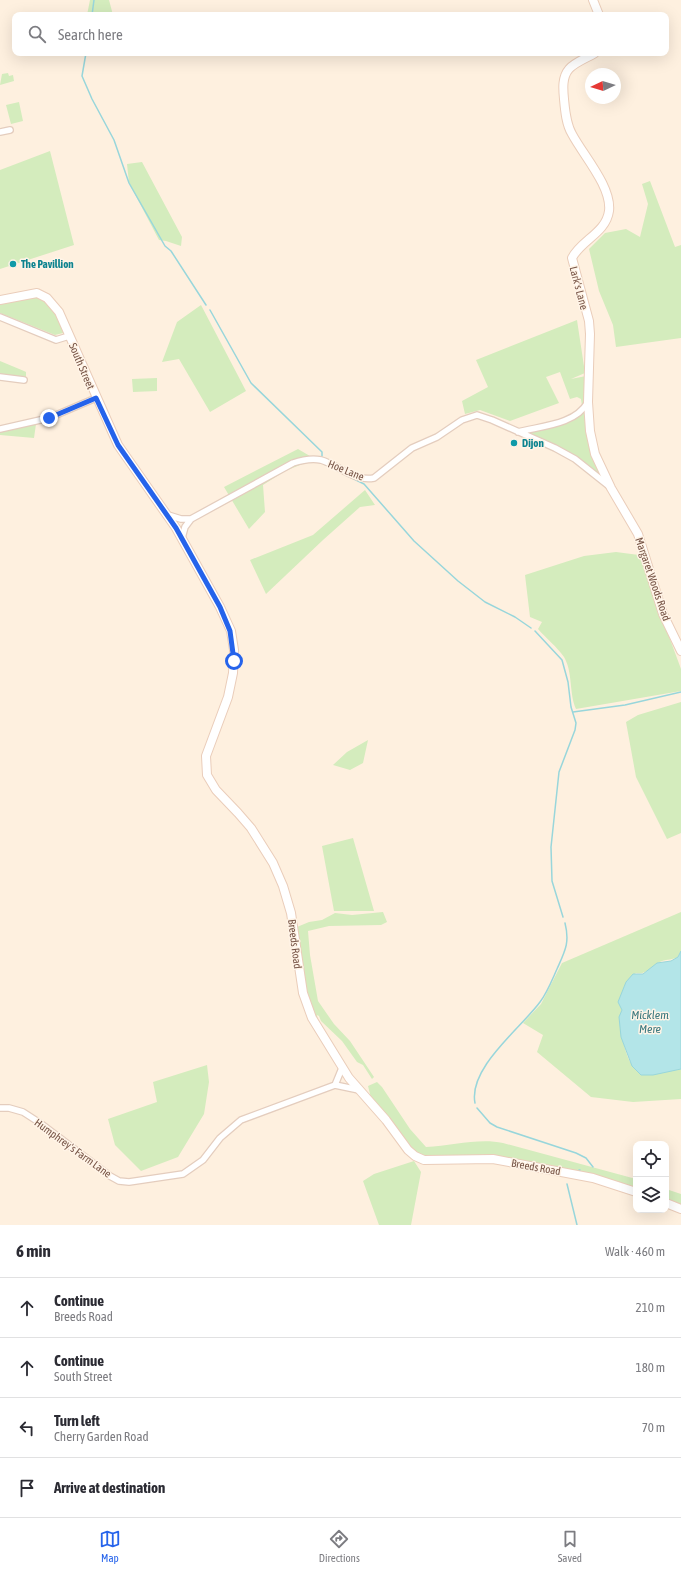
<!DOCTYPE html>
<meta charset="utf-8">
<style>
body{margin:0;font-family:"Asap Condensed",sans-serif;background:#f2f2f3;color:#2b2b33}
.controls{position:absolute;right:12px;bottom:12px;display:grid;overflow:hidden;border-radius:8px;box-shadow:0 4px 16px #0002}
.controls button{width:36px;height:36px;display:grid;place-items:center;padding:0;border:0;border-bottom:1px solid #e1e1e2;background:#fff;color:#2b2b33;font:20px sans-serif}
.compass{position:absolute;left:585px;top:68px;width:36px;height:36px;border-radius:50%;background:#fff;box-shadow:0 4px 16px #0002;rotate:266deg}
.stop{position:absolute;width:12px;height:12px;margin:-9px;border:3px solid #2563eb;border-radius:50%;background:#fff}
.stop.end{background:#2563eb;border-color:#fff;box-shadow:0 1px 4px #0008}
.list{margin:0;padding:0;list-style:none}
h2{display:flex;justify-content:space-between;align-items:center;height:52px;margin:0;padding:0 16px;font-size:17px}
h2 small{font-size:13px;font-weight:400;color:#7c7c81}
.list li{display:grid;grid-template-columns:26px 1fr auto;gap:12px;align-items:center;box-sizing:border-box;height:60px;padding:0 16px;border-top:1px solid #e1e1e2}
.list b{display:block;font-size:15px;white-space:nowrap}
.list p{margin:0;font-size:13px;white-space:nowrap;color:#7c7c81}
.list em{font-size:13px;font-style:normal;color:#7c7c81}
.icon{flex:none;width:22px;height:22px;fill:none;stroke:currentColor;stroke-width:2;stroke-linecap:round;stroke-linejoin:round}
.map{position:relative;flex:none;width:681px;height:1225px;overflow:hidden}
.search{position:absolute;background:#fff;box-shadow:0 4px 16px #0002;left:12px;right:12px;top:12px;height:44px;display:flex;align-items:center;gap:10px;box-sizing:border-box;padding:0 14px;border-radius:8px;color:#7c7c81;font-size:15px}
.sheet{height:292px;background:#fff}
nav{display:flex;justify-content:space-around;align-items:center;box-sizing:border-box;height:56px;border-top:1px solid #e1e1e2;background:#fff;font-size:11px;color:#7c7c81}
nav a{display:grid;justify-items:center;gap:2px}
nav .on{color:#2563eb}
.map>svg:first-child{display:block}
.green{fill:#d4ecbd}
.water{fill:#b3e5e8;stroke:#98d6db}
.lines{fill:none;stroke-linecap:round;stroke-linejoin:round}
.stream{stroke:#98d6db;stroke-width:1.5}
.street-casing{stroke:#e4cdbe;stroke-width:8}
.secondary-casing{stroke:#eacdba;stroke-width:10}
.street{stroke:#fff;stroke-width:5.5}
.secondary{stroke:#fff;stroke-width:8}
.route{stroke:#2563eb;stroke-width:5}
.culture-dot{fill:#0f9aa8;stroke:#fff4e7;stroke-width:1.5}
.labels{text-anchor:middle;stroke-width:3;stroke-linejoin:round;paint-order:stroke}
.culture-label{font-size:11px;font-weight:bold;fill:#0d838f;stroke:#fff4e7;text-anchor:start}
.street-label{font-size:11px;fill:#765345;stroke:#fff4e7}
.water-label{font-size:12px;font-style:italic;fill:#38777d;stroke:#fff4e7}
</style>
<div class="map">
<svg width="681" height="1225" viewBox="0 0 681 1225">
<rect width="100%" height="100%" fill="#fef0df"/>
<!-- green -->
<path class="green" d="M90,0H109L113,15H87Z
M8,73L9,76L13,75L14,81L0,85L2,74Z
M19,102L23,121L11,124L6,105Z
M50,151L74,245L0,269V170Z
M142,162L182,237L181,246L166,241L159,240L129,183L127,164Z
M650,181L675,247L681,245V338L616,347L613,325L599,291L589,249L605,233L626,229L640,237L648,204L642,184Z
M34,295L51,304L64,330L63,333L55,335L0,313V301Z
M201,305L246,391L210,412L179,359L162,362L177,322Z
M577,320L585,373L571,379L586,376L585,402L582,406L581,399L577,397L570,399L560,372L546,377L559,403L510,421L480,410L465,414L462,401L488,387L476,360Z
M0,361L24,371L26,372V379L0,374Z
M157,378V391L133,392L132,379Z
M583,411L586,413L602,475L600,476L530,433L531,430L572,420Z
M36,424L34,438L0,435V431Z
M298,449L315,459L285,471L263,485L265,512L249,529L224,487Z
M365,490L375,505L360,507L323,540L266,594L250,560L313,535Z
M616,552L639,555L681,669V691L576,709C569,694 573,672 564,657C557,647 546,638 538,629L542,622L530,617L525,575L584,556Z
M681,702V833L667,839L636,777L626,722L638,715Z
M368,740L363,763L350,770L333,765L347,752Z
M353,838L374,911H334L322,846Z
M383,912L387,922L381,925L329,926L308,931L310,955L318,1001L334,1024L350,1041L374,1077L372,1079L363,1065L357,1062L342,1041L321,1021L319,1016L317,1015L318,1021L310,1010L297,927L309,922L322,920L335,913L352,915Z
M681,912V951L678,957C673,960 667,959 662,961C652,965 648,975 636,973L626,982L619,1002L622,1010C617,1023 625,1055 632,1065C634,1069 638,1072 641,1075L681,1069V1099L633,1102L591,1097L537,1052L543,1035L523,1023L541,1004L562,963Z
M207,1065L209,1082L204,1114L178,1157L141,1171L115,1145L108,1119L157,1102L153,1082Z
M377,1082L382,1087L410,1129L426,1147C452,1146 478,1138 503,1143L636,1179V1190L544,1166L416,1155L371,1098L368,1086Z
M414,1161L421,1172L411,1225H379L363,1181L374,1174Z
M666,1189L681,1194V1207L666,1202Z"/>
<!-- water -->
<path class="water" d="M681,951V1069L653,1075H641L632,1066L621,1037L619,1017L622,1010L618,1002L626,982L633,974H643L657,963L671,961L678,957Z"/>
<g class="lines">
<!-- stream -->
<path class="stream" d="M92,15L94,0
M86,53L82,76L92,99L114,140L129,183L165,246L171,251L206,305
M210,310L251,383L322,452V456
M324,464L364,484L414,541L458,581L485,602L515,617L531,628
M535,631L562,660L568,682L571,707L576,723L575,730L559,772L551,847L552,881L563,917
M573,712L625,705L681,692
M475,1103C468,1068 521,1028 540,1002C547,993 552,980 557,969C565,951 570,943 565,923
M477,1108L490,1123L497,1127L576,1153L586,1158L593,1167
M579,1170H580
M567,1184L577,1225"/>
<defs>
<path id="street" d="M0,132L10,130
M0,317L56,340L69,336
M0,377L24,380
M0,429L49,418L96,398
M518,432C541,426 575,425 588,402
M168,515L181,519H191
M182,538L185,527L191,519L293,463C302,460 311,458 321,460C339,465 354,482 374,478L412,448L437,437L462,420L477,415L492,420L555,448L575,459L609,486
M335,1085L359,1090
M0,1108H9L23,1112L40,1123L110,1176L119,1181L129,1182L183,1174L203,1160L220,1138L241,1120L335,1085L342,1068"/>
<path id="secondary" d="M593,0L599,15
M595,53C587,58 575,62 569,69C562,77 563,89 564,99C565,110 566,124 572,134C583,155 612,187 609,211C606,233 581,240 572,258L589,321L590,334L588,402L590,431L595,454L611,488L638,534L663,614L681,651
M0,300L37,293L47,298L59,312L118,445L176,528L220,607L231,631L234,650L233,673L228,697L206,756L207,775L216,790L238,813L251,828L273,863L283,886L291,913L303,993L312,1018L349,1078L386,1120L408,1150L415,1156L424,1160L493,1159L593,1178L636,1192
M666,1203L681,1209"/>
</defs>
<!-- street casing -->
<use href="#street" class="street-casing"/>
<!-- secondary casing -->
<use href="#secondary" class="secondary-casing"/>
<!-- street -->
<use href="#street" class="street"/>
<!-- secondary -->
<use href="#secondary" class="secondary"/>
</g>
<g class="lines">
<!-- route -->
<path class="route" d="M49,418L96,398L118,445L176,528L220,607L230,631L234,661"/>
</g>
<!-- markers -->
<g class="culture-dot">
<circle cx="13" cy="264" r="4"/>
<circle cx="514" cy="443" r="4"/>
</g>
<g class="labels">
<!-- culture labels -->
<g class="culture-label">
<text x="21" y="268">The Pavillion</text>
<text x="522" y="447">Dijon</text>
</g>
<!-- street labels -->
<g class="street-label">
<text transform="translate(579 288) rotate(75)" y="4">Lark's Lane</text>
<text transform="translate(82 366) rotate(67)" y="4">South Street</text>
<text transform="translate(346 470) rotate(22)" y="4">Hoe Lane</text>
<text transform="translate(653 579) rotate(71)" y="4">Margaret Woods Road</text>
<text transform="translate(295 944) rotate(83)" y="4">Breeds Road</text>
<text transform="translate(73 1148) rotate(36)" y="4">Humphrey's Farm Lane</text>
<text transform="translate(536 1167) rotate(10)" y="4">Breeds Road</text>
</g>
<!-- water labels -->
<g class="water-label">
<text x="650" y="1019">Micklem<tspan x="650" dy="14">Mere</tspan></text>
</g>
</g>
</svg>
<div class="controls">
<button><svg class="icon" aria-label="locate" viewBox="0 0 24 24"><circle cx="12" cy="12" r="6"/><path d="M12 2v4M12 18v4M2 12h4M18 12h4"/></svg></button>
<button><svg class="icon" aria-label="layers" viewBox="0 0 24 24"><path d="M12 4l9 5-9 5-9-5zM3 14l9 5 9-5"/></svg></button>
</div>
<svg class="compass" viewBox="-18 -18 36 36"><path d="M0-13l5 13h-10z" fill="#e53935"/><path d="M0 13l5-13h-10z" fill="#7c7c81"/></svg>
<div class="stop" style="left:234px;top:661px"></div>
<div class="stop end" style="left:49px;top:418px"></div>
<div class="search"><svg class="icon" aria-label="search" viewBox="0 0 24 24"><circle cx="10" cy="10" r="6"/><path d="M15 15l6 6"/></svg>Search here</div>
</div>
<section class="sheet">
<h2>6 min<small>Walk · 460 m</small></h2>
<ul class="list">
<li><svg class="icon" aria-label="ahead" viewBox="0 0 24 24"><path d="M12 20V5M6 11l6-6 6 6"/></svg><div><b>Continue</b><p>Breeds Road</p></div><em>210 m</em></li>
<li><svg class="icon" aria-label="ahead" viewBox="0 0 24 24"><path d="M12 20V5M6 11l6-6 6 6"/></svg><div><b>Continue</b><p>South Street</p></div><em>180 m</em></li>
<li><svg class="icon" aria-label="left" viewBox="0 0 24 24"><path d="M17 20v-9H6M10 6l-5 5 5 5"/></svg><div><b>Turn left</b><p>Cherry Garden Road</p></div><em>70 m</em></li>
<li><svg class="icon" aria-label="arrive" viewBox="0 0 24 24"><path d="M6 21V4h12l-3 4 3 4H6"/></svg><div><b>Arrive at destination</b></div></li>
</ul>
</section>
<nav>
<a class="on"><svg class="icon" aria-label="map" viewBox="0 0 24 24"><path d="M3 6l6-2 6 2 6-2v14l-6 2-6-2-6 2zM9 4v14M15 6v14"/></svg>Map</a>
<a><svg class="icon" aria-label="directions" viewBox="0 0 24 24"><path d="M12 3l9 9-9 9-9-9zM9 14v-3h6M13 9l2 2-2 2"/></svg>Directions</a>
<a><svg class="icon" aria-label="saved" viewBox="0 0 24 24"><path d="M7 4h10v16l-5-4-5 4z"/></svg>Saved</a>
</nav>
